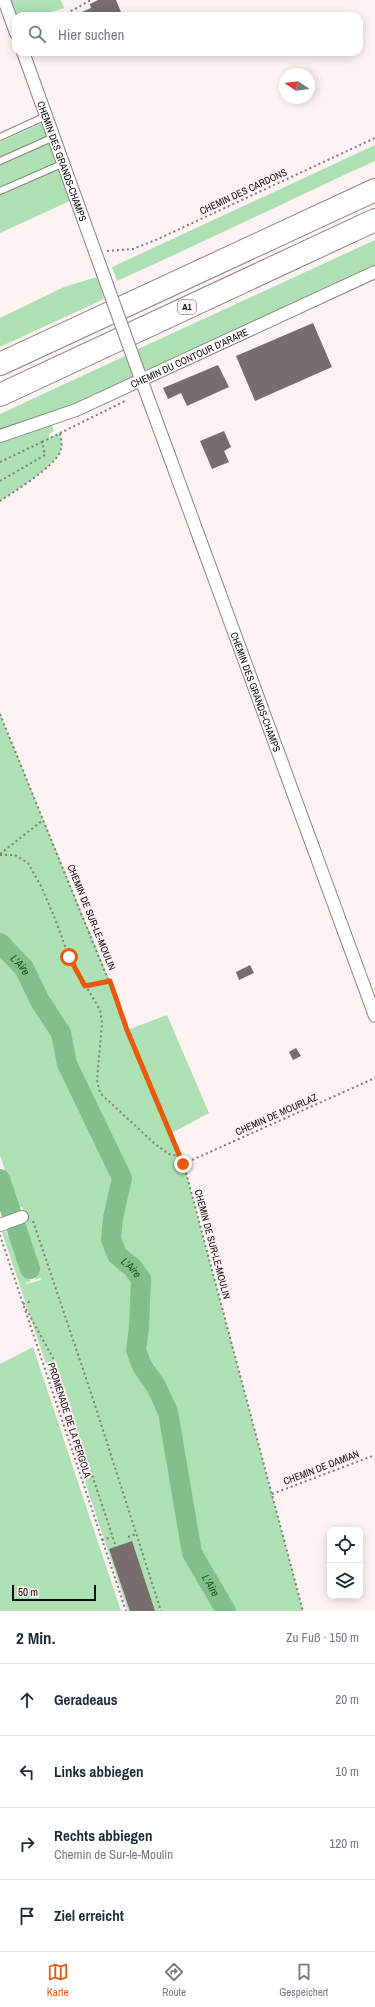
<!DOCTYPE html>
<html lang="de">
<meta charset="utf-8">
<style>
body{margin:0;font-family:"Archivo Narrow",sans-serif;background:#f2f2f3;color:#1f2937}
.controls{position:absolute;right:12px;bottom:12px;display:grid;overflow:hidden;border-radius:8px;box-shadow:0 2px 10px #0003}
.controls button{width:36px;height:36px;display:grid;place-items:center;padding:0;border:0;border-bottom:1px solid #e0e1e3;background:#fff;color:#1f2937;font:20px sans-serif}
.compass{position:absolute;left:279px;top:68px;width:36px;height:36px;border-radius:50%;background:#fff;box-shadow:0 2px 10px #0003;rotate:283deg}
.scale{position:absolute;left:12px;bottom:10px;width:84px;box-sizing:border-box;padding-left:4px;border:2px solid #120e0e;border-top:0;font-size:11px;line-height:14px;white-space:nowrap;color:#120e0e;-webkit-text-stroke:3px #fef2f3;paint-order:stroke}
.stop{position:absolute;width:12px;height:12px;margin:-9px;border:3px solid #ea580c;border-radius:50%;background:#fff}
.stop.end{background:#ea580c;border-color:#fff;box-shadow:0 1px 4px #0008}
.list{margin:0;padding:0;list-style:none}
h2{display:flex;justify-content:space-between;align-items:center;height:52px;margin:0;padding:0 16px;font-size:17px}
h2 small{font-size:13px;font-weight:400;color:#747a83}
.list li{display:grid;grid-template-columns:26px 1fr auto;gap:12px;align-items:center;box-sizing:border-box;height:72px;padding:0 16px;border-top:1px solid #e0e1e3}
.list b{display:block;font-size:15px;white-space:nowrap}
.list p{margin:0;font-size:13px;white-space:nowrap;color:#747a83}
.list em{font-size:13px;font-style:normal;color:#747a83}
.icon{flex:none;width:22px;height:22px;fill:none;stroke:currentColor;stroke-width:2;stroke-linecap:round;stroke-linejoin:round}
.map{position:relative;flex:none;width:375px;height:1611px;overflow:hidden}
.search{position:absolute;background:#fff;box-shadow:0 2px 10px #0003;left:12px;right:12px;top:12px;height:44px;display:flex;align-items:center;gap:10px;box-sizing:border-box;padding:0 14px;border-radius:12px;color:#747a83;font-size:15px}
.sheet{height:340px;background:#fff}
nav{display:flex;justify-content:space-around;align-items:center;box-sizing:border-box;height:56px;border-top:1px solid #e0e1e3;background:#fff;font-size:11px;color:#747a83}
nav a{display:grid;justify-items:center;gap:2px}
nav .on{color:#ea580c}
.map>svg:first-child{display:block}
.green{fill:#ade1b4}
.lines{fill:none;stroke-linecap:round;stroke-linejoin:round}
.river{stroke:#83bf8c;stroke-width:20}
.building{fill:#786c6d}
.lane-casing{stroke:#8d8181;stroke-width:8}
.street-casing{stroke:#8d8181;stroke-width:14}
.highway-casing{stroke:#8d8181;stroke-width:24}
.path{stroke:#817979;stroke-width:2;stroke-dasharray:2 3;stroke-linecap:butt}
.lane{stroke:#fff;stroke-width:6}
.street{stroke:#fff;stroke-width:12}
.highway{stroke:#fff;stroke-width:22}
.street-bridge-casing{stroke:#8d8181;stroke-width:14;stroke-linecap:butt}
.street-bridge{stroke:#fff;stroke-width:12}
.route{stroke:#ea580c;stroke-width:5}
.labels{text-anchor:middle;stroke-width:4;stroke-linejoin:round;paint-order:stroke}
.shield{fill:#fef2f3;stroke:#595253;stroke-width:1}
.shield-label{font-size:9px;font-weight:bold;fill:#120e0e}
.street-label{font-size:10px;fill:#120e0e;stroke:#fef2f3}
.water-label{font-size:11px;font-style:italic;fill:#0d5021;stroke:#fef2f3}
</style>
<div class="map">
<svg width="375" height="1611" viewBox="0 0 375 1611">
<rect width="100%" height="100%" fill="#fef2f3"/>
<!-- green -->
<path class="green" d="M7,0H61L64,8L51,12L47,16H16Z
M44,122L72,200L0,233V142Z
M375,145V161C289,200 204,242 117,281L112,267Z
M375,240V268L145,372L144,370L136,350Z
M97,277L104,299L0,347V318L64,287Z
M125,356L132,373V380L89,399L0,432V414Z
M50,419L54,431L49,434V438L60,433C61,439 63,446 60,452C55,466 14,492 0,501V436Z
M0,714L110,981L127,1030L167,1015L209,1113L170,1134L185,1169L303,1611H128L2,1232L6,1231L8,1237L12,1236L24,1274L31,1281L26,1283V1284L41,1280L40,1278L35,1280L36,1270L23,1232L27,1231L25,1224L27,1223L22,1207L17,1208L0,1155Z
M33,1347L121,1611H0V1364Z"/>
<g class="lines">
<!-- river -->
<g class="river">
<path id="s1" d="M0,943L24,968L40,1001L61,1033L67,1064L122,1178L113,1218L111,1239L117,1255L133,1268L141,1279L139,1327L136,1350L142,1366L156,1386L168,1412L192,1553L226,1611"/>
<path d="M0,1179L30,1269"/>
</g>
</g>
<!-- building -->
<path class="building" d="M98,0H116L121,12L111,16H73L91,8L90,4Z
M313,323L332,367L255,401L236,356Z
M218,365L229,387L187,406L181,393L168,399L163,388Z
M224,431L231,447L224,451L229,462L212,469L200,441Z
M250,965L254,973L239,980L236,972Z
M296,1048L301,1056L293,1060L289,1052Z
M132,1541L155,1611H130L109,1549Z"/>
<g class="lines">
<defs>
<path id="lane" d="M0,137L46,116
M0,161L54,137
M0,191L64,163"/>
<g id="street">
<path d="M4,0L16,33"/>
<path id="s2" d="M23,52L102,271"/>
<path id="s3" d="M137,368L375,1016"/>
<path id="s4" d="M0,436L76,410L375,272"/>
<path d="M0,1225L22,1217"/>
</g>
<path id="highway" d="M0,364L375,190
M0,395L375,220"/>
</defs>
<!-- lane casing -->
<use href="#lane" class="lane-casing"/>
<!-- street casing -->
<use href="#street" class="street-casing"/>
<!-- highway casing -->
<use href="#highway" class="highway-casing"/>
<!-- path -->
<path class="path" d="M62,16L91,0
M107,251L133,249L158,239L375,138
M42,442L127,400
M0,462L42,442L45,455L0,481
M0,501C14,492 55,466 60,452C63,446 61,439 60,433
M0,714L185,1169L303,1611
M0,854L43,820
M0,855H15L28,863L41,886L54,916L69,957L100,1010L102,1024L97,1080L100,1093L155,1144L169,1154L179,1156
M85,985L110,981
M183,1164L375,1078
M33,1221L93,1399L161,1611
M0,1235L126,1611
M23,1304L32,1301
M26,1309L53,1358L116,1547
M272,1494L375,1455
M128,1537L136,1534
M102,1540L112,1537"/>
<!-- lane -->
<use href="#lane" class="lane"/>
<!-- street -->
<use href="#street" class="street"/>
<!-- highway -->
<use href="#highway" class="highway"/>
<defs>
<path id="street-bridge" d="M102,271L137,368"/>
</defs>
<!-- street-bridge casing -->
<use href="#street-bridge" class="street-bridge-casing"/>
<!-- street-bridge -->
<use href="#street-bridge" class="street-bridge"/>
</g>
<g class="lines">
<!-- route -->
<path class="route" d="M69,957L85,986L110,981L127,1030L183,1164"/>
</g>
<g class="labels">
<!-- shield labels -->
<rect class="shield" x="178" y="300" width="18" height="14" rx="3"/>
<g class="shield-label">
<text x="187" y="310">A1</text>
</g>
<!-- street labels -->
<g class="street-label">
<text dy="4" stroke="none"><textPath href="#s2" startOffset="116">CHEMIN DES GRANDS-CHAMPS</textPath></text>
<text transform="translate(243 191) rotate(-25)" y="4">CHEMIN DES CARDONS</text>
<text dy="4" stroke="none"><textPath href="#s4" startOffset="205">CHEMIN DU CONTOUR D'ARARE</textPath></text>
<text dy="4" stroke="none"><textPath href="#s3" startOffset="345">CHEMIN DES GRANDS-CHAMPS</textPath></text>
<text transform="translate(92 917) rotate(68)" y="4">CHEMIN DE SUR-LE-MOULIN</text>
<text transform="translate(276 1114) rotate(-24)" y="4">CHEMIN DE MOURLAZ</text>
<text transform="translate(213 1244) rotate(75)" y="4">CHEMIN DE SUR-LE-MOULIN</text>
<text transform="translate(70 1420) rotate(72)" y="4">PROMENADE DE LA PERGOLA</text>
<text transform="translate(321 1467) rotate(-21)" y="4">CHEMIN DE DAMIAN</text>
</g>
<!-- water labels -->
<g class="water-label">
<text dy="4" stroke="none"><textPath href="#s1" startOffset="30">L'Aire</textPath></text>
<text dy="4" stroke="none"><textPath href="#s1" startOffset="366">L'Aire</textPath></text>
<text dy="4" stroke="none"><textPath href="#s1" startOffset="703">L'Aire</textPath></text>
</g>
</g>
</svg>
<div class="controls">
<button><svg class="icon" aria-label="locate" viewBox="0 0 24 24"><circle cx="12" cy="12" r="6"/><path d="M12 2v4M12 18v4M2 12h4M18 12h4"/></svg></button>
<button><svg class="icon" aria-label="layers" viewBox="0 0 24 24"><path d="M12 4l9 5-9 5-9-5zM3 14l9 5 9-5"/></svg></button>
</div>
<svg class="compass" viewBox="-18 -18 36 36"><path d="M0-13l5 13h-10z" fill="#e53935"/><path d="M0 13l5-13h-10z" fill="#747a83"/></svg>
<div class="scale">50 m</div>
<div class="stop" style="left:69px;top:957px"></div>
<div class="stop end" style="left:183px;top:1164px"></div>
<div class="search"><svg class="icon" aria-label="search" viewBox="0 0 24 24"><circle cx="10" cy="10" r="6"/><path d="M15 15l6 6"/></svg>Hier suchen</div>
</div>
<section class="sheet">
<h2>2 Min.<small>Zu Fuß · 150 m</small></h2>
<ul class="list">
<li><svg class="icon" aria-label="ahead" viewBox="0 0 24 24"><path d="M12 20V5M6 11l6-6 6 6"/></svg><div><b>Geradeaus</b></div><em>20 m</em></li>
<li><svg class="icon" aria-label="left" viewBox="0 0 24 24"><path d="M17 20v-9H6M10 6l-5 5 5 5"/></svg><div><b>Links abbiegen</b></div><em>10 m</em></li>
<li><svg class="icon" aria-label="right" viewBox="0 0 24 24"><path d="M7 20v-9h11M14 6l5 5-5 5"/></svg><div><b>Rechts abbiegen</b><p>Chemin de Sur-le-Moulin</p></div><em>120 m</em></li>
<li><svg class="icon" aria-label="arrive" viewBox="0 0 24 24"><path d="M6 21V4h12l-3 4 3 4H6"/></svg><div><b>Ziel erreicht</b></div></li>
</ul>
</section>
<nav>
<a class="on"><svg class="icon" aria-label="map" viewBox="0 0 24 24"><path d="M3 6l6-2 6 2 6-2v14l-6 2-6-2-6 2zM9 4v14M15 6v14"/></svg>Karte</a>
<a><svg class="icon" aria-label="directions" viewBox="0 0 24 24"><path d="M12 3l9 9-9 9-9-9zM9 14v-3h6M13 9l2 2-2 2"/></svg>Route</a>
<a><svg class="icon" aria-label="saved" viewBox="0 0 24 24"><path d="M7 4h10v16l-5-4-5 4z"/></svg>Gespeichert</a>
</nav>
